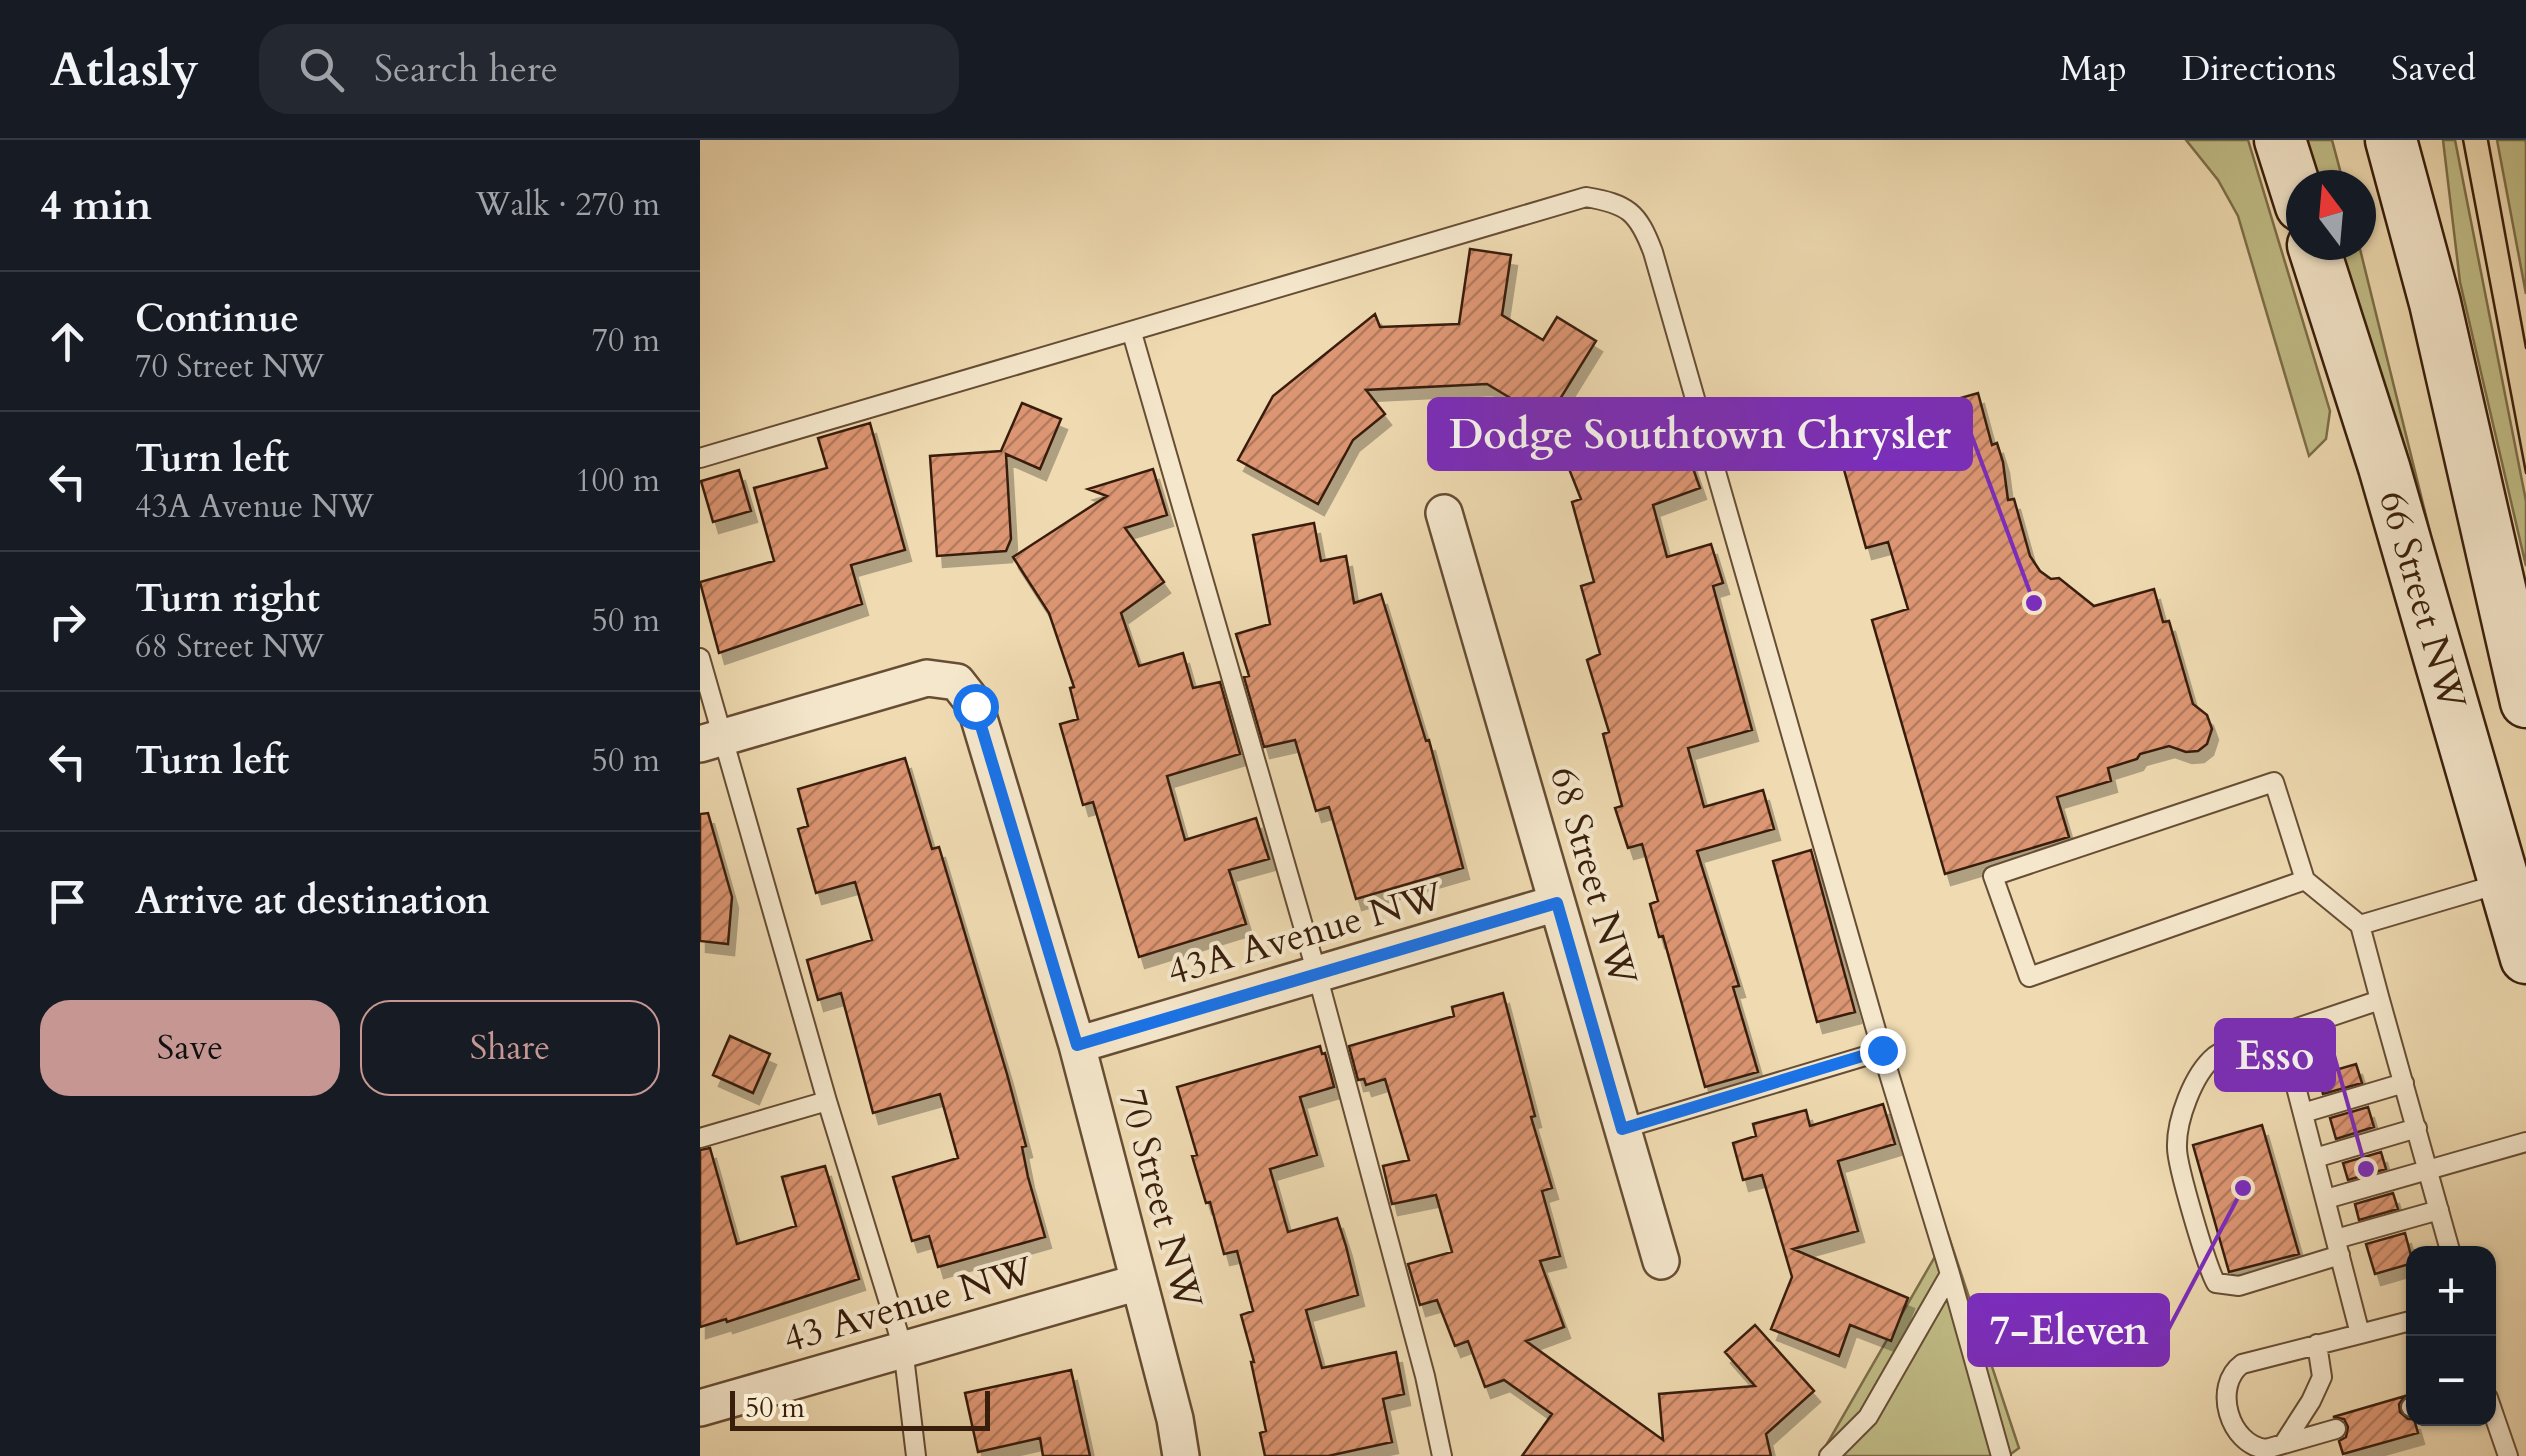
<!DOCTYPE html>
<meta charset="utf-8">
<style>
body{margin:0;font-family:Cardo,serif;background:#242831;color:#f1f3f6}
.controls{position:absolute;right:30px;bottom:30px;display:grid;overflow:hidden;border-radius:20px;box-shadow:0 2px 8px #0004}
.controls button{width:90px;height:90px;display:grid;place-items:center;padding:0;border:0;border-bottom:2px solid #363941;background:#171b24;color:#f1f3f6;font:50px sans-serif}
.compass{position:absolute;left:1586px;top:30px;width:90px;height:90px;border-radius:50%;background:#171b24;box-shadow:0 2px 8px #0004;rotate:344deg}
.scale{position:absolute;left:30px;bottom:25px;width:260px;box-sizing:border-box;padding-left:10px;border:5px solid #381e0b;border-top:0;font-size:28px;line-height:35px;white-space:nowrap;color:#381e0b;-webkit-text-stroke:8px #f5e7cc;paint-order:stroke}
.stop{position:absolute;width:30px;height:30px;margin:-22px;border:8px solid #1a73e8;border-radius:50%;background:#fff}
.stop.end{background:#1a73e8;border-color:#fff;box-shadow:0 2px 10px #0008}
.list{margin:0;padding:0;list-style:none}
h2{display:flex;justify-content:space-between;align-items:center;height:130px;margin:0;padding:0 40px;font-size:42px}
h2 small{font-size:32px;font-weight:400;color:#9ea1a6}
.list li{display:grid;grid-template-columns:65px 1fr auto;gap:30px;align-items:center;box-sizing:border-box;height:140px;padding:0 40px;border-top:2px solid #363941}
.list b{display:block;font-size:38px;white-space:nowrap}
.list p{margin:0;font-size:32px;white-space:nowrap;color:#9ea1a6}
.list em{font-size:32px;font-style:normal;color:#9ea1a6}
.actions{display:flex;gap:20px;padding:30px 40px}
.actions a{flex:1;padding:22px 0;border:2px solid #c59692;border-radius:30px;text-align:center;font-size:35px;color:#c59692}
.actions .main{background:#c59692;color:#111}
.icon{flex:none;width:55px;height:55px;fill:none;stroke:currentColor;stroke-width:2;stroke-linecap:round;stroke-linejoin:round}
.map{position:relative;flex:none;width:1826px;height:1316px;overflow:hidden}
header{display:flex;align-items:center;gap:60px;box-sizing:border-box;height:140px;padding:0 50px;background:#171b24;border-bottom:2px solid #363941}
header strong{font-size:48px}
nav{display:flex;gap:55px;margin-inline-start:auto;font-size:35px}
.search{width:700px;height:90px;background:#242831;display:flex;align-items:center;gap:25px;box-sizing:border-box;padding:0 35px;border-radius:30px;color:#9ea1a6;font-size:38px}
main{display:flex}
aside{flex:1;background:#171b24}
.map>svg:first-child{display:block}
.grass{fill:#c1bd87;stroke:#7c6e49;stroke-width:2.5}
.building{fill:url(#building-hatch);stroke:#381e0b;stroke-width:2.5;filter:url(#shadow)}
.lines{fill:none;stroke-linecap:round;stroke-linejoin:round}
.service-casing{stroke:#664d34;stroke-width:22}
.minor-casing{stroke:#664d34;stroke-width:40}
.secondary-casing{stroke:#381e0b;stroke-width:55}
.service{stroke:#f5e7cc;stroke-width:18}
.minor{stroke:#f5e7cc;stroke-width:35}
.secondary{stroke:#f5e7cc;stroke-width:50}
.tram{stroke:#381e0b;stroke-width:2.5}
.route{stroke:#1a73e8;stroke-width:12}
.labels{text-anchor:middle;stroke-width:8;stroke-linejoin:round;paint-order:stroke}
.street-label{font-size:38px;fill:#381e0b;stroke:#f5e7cc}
.leader{fill:none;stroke:#7b2cbf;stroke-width:4}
.callout-dot{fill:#7b2cbf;stroke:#f5e7cc;stroke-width:4}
.callout{fill:#7b2cbf;stroke:#7b2cbf;stroke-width:4}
.callout-label{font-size:40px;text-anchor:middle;font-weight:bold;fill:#fff}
</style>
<header>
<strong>Atlasly</strong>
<div class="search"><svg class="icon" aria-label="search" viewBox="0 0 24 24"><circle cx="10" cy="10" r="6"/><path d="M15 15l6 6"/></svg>Search here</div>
<nav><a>Map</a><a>Directions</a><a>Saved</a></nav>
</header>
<main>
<aside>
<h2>4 min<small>Walk · 270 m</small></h2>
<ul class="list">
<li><svg class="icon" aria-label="ahead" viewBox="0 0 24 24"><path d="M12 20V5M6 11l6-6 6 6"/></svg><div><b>Continue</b><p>70 Street NW</p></div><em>70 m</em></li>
<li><svg class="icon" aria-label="left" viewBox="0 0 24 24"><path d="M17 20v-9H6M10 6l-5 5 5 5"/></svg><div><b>Turn left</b><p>43A Avenue NW</p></div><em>100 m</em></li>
<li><svg class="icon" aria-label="right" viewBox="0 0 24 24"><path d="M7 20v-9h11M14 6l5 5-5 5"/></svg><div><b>Turn right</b><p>68 Street NW</p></div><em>50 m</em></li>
<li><svg class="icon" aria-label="left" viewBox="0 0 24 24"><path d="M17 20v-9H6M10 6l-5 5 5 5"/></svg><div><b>Turn left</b></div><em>50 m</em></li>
<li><svg class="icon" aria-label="arrive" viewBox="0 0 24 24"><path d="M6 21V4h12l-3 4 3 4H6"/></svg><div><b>Arrive at destination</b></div></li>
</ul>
<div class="actions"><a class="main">Save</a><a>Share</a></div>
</aside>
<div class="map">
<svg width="1826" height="1316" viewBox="0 0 1826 1316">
<defs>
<pattern id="building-hatch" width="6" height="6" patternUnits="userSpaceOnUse" patternTransform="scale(2.5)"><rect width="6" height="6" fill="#dd9673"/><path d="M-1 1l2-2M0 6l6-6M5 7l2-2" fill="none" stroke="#b47a5d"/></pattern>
<filter id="shadow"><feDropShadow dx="6" dy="11" stdDeviation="0" flood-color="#0004"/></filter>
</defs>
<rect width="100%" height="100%" fill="#efdab1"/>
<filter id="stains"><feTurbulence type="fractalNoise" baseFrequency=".002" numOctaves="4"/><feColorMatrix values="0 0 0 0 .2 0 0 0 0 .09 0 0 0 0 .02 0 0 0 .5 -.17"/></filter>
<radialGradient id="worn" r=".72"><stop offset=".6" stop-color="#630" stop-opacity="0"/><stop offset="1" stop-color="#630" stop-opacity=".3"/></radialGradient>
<!-- grass -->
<path class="grass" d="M1486,0H1548L1630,271L1626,299L1609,316L1538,76L1518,40Z
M1600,0H1632L1644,45H1615Z
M1743,0H1755L1826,361V426L1760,142Z
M1797,0H1825L1826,3V154Z
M1634,105H1659L1730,392L1723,394Z
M1248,1094L1319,1308L1308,1316H1120Z"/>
<!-- building -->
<path class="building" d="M770,109L811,115L802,175L843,200L857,177L896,201L847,280L787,244L666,250L685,274L653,300L618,364L538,320L573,256L675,174L680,187L759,184Z
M1278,253L1292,305L1297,303L1303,322L1308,360L1314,359L1330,416L1340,431L1351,439L1359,438L1394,466L1454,449L1463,482L1469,481L1493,564L1507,575L1512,589L1507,604L1498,611L1486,612L1469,606L1440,614L1437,619L1408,628L1411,641L1357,657L1369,697L1245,734L1172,480L1208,469L1188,402L1166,408L1134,294Z
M322,263L361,279L340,329L306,314L311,399L306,411L237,416L230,316L301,311Z
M901,265L910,287L965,269L980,317L988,314L1000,348L953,365L967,417L1011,404L1023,443L1013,446L1052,590L988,608L1004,667L1063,650L1074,689L997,711L1039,846L1033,847L1058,932L1005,947L963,796L959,797L950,764L958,761L942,704L928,708L915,668L922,666L903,594L909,592L887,520L900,514L881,446L894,442L872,362L881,359L852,286Z
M170,283L205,410L151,425L162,464L19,513L0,442L74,421L54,348L127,328L118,298Z
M453,329L467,375L425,388L464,442L421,473L439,526L483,513L493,548L520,542L540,614L467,636L485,700L556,678L569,719L529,730L546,784L439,817L393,662L383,665L360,584L378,579L370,548L374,547L349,473L313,417L407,356L388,349Z
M39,330L51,371L13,382L1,341Z
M614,383L621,421L646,416L654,463L681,454L726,601L729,600L763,728L656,759L629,667L616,671L595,600L564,607L544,537L549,536L536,494L570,484L553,395Z
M205,618L232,709L239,707L307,934L326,1006L322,1007L328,1037L345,1097L238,1127L229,1096L212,1101L193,1037L258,1018L240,954L173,973L141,853L118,860L107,820L172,800L155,742L116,753L98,689L108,686L98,649Z
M8,673L32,757L28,804L0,801V674Z
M1111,710L1155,872L1117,882L1073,721Z
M803,853L835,976L831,977L852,1048L842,1051L860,1116L840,1121L864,1187L826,1201L963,1300L959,1254L1055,1246L1025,1212L1055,1185L1114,1251L1066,1294L1071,1316H822L852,1274L804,1240L785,1247L768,1201L755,1206L737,1160L720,1165L708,1124L752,1112L736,1055L692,1064L683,1026L709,1020L685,939L666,945L664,939L658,940L649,906L754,876L752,867Z
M30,896L70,914L53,953L13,935Z
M620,906L622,914L625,913L634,947L600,957L617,1015L570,1029L588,1092L637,1078L646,1106L658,1155L606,1170L622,1228L696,1212L704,1254L683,1259L692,1302L628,1316H565L560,1293L566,1291L551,1222H554L541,1175L553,1171L537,1111L524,1114L510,1062L506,1063L492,1016L497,1015L477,947Z
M1656,924L1662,943L1623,954L1618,935Z
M1183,964L1195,1004L1138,1021L1158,1091L1093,1109L1208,1158L1191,1201L1150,1185L1139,1216L1071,1189L1092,1137L1062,1035L1043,1040L1033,1003L1056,996L1053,984L1106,970L1110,986Z
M1668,967L1674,987L1636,999L1630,978Z
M1562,985L1599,1114L1529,1132L1493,1005Z
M10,1008L37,1104L96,1086L82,1037L125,1026L159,1139L27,1182L26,1179L0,1187V1010Z
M1681,1012L1686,1029L1648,1040L1643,1023Z
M1693,1053L1698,1069L1659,1080L1655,1064Z
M1705,1093L1713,1123L1675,1134L1666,1104Z
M371,1230L390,1316H343L340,1298L278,1312L265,1253Z
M1705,1256L1699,1264L1700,1272L1708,1279H1714L1718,1293L1643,1314L1639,1301L1646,1297L1648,1287L1644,1279L1633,1277Z"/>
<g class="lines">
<defs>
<path id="service" d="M432,193L617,834L725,1236L742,1316
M0,318L886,57C928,64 938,72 953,112L1182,911L922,989
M0,518L127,961L203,1208L216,1316
M1605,740L1574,642L1293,736L1329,837L1605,740L1660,785L1680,860
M1660,785L1802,743
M1582,893C1561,899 1533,903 1515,916C1493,934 1476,981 1477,1008C1477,1026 1507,1128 1516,1143L1539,1146L1640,1115
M1603,973L1704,943
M0,998L127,961
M1615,1018L1717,988
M1626,1059L1826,1002
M1636,1099L1739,1070
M1250,1134L1301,1316
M1714,1180L1660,1194L1582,893L1680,860L1751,1114
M1788,1258L1808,1316
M1711,1267L1714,1266
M1636,1289L1566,1309C1529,1305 1512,1246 1542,1224L1660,1194
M1584,1303L1611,1261L1622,1237L1617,1204
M1129,1316L1168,1277L1250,1134L1182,911"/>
<path id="minor" d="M744,373L961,1121
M0,604L227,538L257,542L275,565L377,905L475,1279L481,1316
M377,905L857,763
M0,1268L439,1142"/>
<path id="secondary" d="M1580,0L1601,66
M1691,0L1735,163L1826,562
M1613,105L1684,327L1826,818"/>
</defs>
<!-- service casing -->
<use href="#service" class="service-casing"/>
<!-- minor casing -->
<use href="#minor" class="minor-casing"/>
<!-- secondary casing -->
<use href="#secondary" class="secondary-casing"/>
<!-- service -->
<use href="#service" class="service"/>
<!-- minor -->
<use href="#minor" class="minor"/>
<!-- secondary -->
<use href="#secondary" class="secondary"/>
<!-- tram -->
<path class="tram" d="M1763,0L1826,333
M1788,0L1826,208"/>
</g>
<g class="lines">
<!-- route -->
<path class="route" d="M275,566L377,905L857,763L922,989L1182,910"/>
</g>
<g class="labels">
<!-- street labels -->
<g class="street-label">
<text transform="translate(1723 460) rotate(74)" y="13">66 Street NW</text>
<text transform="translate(894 736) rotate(74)" y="13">68 Street NW</text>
<text transform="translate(605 793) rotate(-16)" y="13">43A Avenue NW</text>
<text transform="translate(461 1059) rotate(75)" y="13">70 Street NW</text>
<text transform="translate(208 1164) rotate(-16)" y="13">43 Avenue NW</text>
</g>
</g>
<!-- callouts -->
<path class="leader" d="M1334 463L1271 294M1666 1029L1634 915M1543 1048L1468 1190"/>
<g class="callout-dot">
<circle cx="1334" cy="463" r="10"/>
<circle cx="1666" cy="1029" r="10"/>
<circle cx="1543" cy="1048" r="10"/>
</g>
<g class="callout">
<rect x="729" y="259" width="542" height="70" rx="10"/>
<rect x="1516" y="880" width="118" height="70" rx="10"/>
<rect x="1269" y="1155" width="199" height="70" rx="10"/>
</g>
<g class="callout-label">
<text x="1000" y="308">Dodge Southtown Chrysler</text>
<text x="1575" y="929">Esso</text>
<text x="1369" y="1204">7-Eleven</text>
</g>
<rect width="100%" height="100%" filter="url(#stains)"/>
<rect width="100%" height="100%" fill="url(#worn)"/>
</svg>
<div class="controls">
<button>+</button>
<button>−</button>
</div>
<svg class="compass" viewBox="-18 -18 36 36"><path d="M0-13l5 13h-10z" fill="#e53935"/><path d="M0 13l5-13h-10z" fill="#9ea1a6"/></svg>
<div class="scale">50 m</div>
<div class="stop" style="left:275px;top:566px"></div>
<div class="stop end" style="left:1182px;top:910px"></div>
</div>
</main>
